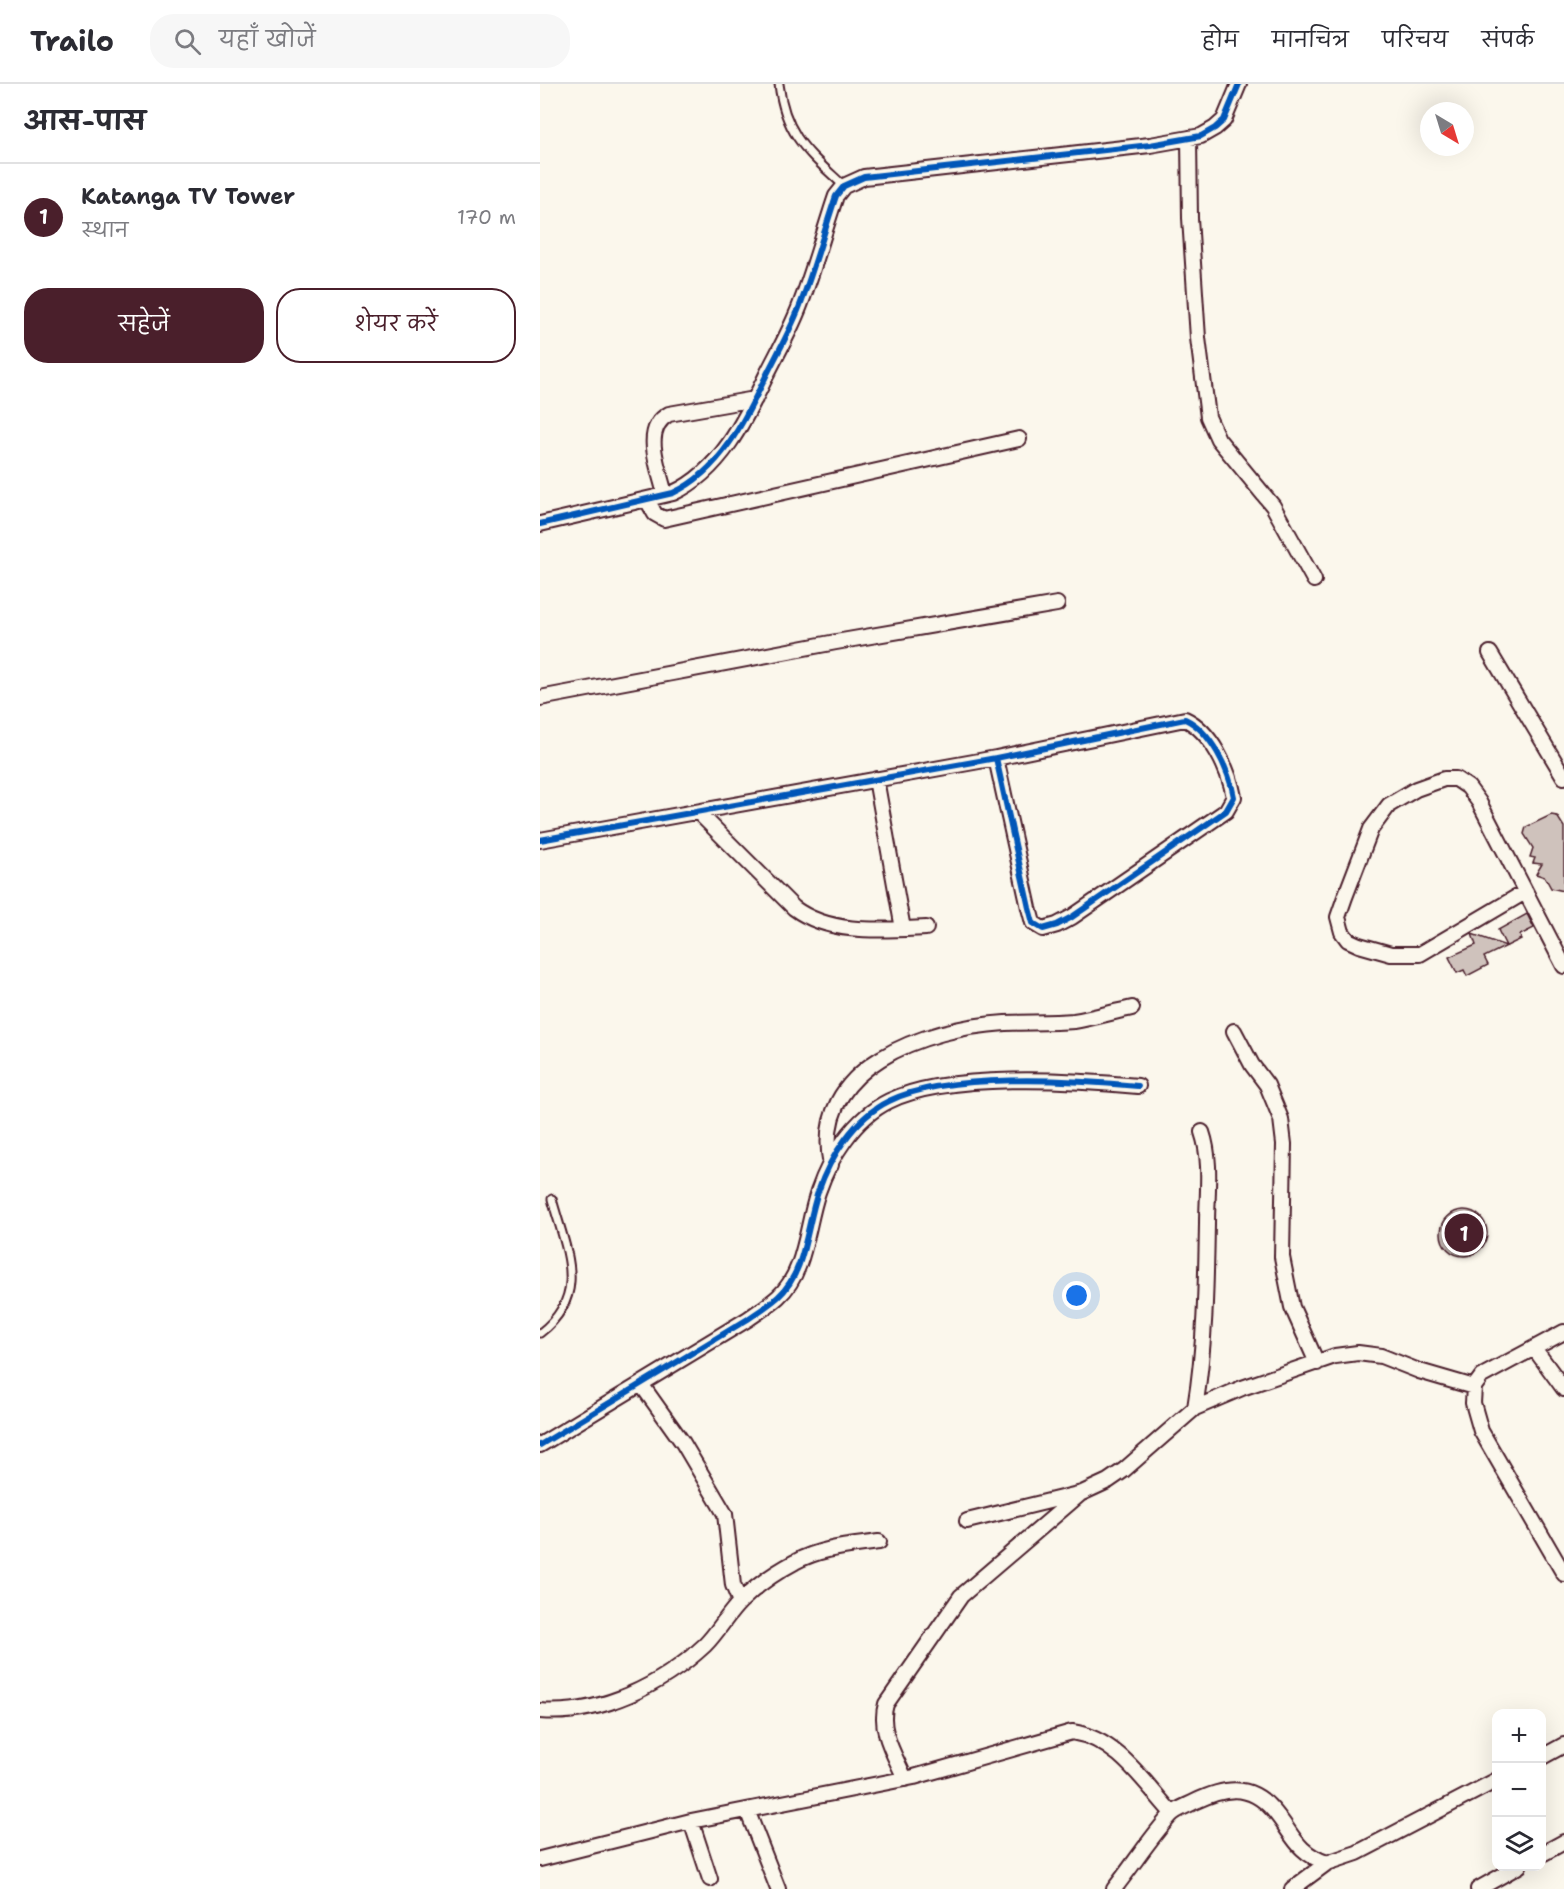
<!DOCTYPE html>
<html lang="hi">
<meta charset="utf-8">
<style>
body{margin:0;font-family:"Shantell Sans","Playpen Sans Deva",sans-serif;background:#f7f7f7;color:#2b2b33}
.controls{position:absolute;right:18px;bottom:18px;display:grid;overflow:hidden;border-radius:12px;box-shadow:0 6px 24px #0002}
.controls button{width:54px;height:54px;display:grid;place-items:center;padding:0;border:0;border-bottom:2px solid #e1e1e2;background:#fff;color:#2b2b33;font:30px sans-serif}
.compass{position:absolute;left:880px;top:18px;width:54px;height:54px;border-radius:50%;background:#fff;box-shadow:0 6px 24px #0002;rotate:142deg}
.you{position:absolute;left:537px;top:1212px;width:21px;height:21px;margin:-15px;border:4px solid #fff;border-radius:50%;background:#1a73e8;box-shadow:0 0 0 9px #1a73e833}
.badge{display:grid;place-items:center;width:39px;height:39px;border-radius:50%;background:#4a1f2b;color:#fff;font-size:20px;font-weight:700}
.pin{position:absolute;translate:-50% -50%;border:3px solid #fff;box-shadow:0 2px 6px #0006}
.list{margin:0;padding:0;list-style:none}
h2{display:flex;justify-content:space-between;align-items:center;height:78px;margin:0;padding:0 24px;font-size:26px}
h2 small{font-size:20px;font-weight:400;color:#7c7c81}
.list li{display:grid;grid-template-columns:39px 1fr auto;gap:18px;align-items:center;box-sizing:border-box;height:108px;padding:0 24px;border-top:2px solid #e1e1e2}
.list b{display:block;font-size:22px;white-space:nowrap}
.list p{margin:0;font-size:20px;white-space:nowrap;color:#7c7c81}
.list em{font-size:20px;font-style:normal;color:#7c7c81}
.actions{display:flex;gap:12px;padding:18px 24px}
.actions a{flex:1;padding:14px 0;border:2px solid #4a1f2b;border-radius:24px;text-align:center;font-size:21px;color:#4a1f2b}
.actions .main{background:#4a1f2b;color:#fff}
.icon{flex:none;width:33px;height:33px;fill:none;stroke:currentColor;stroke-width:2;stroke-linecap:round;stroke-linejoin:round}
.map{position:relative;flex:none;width:1024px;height:1805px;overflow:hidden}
header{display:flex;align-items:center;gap:36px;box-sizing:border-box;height:84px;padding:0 30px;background:#fff;border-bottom:2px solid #e1e1e2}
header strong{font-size:28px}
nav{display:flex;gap:33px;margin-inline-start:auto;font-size:21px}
.search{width:420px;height:54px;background:#f7f7f7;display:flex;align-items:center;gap:15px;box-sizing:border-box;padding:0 21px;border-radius:24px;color:#7c7c81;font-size:22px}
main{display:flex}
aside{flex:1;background:#fff}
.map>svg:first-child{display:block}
.building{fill:#cfc2bc;stroke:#4a1f2b;stroke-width:1.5}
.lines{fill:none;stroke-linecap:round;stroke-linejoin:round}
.lane-casing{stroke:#4a1f2b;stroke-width:11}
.street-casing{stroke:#4a1f2b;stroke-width:18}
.lane{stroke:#fbf7ec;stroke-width:7}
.street{stroke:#fbf7ec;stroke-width:14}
.cycleway-casing{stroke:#fbf7ec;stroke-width:10}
.cycleway{stroke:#0057b8;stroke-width:6}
</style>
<header>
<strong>Trailo</strong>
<div class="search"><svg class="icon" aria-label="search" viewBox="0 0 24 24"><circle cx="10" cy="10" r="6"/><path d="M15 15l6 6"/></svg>यहाँ खोजें</div>
<nav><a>होम</a><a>मानचित्र</a><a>परिचय</a><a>संपर्क</a></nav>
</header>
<main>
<aside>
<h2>आस-पास<small></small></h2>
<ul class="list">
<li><span class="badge">1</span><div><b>Katanga TV Tower</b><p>स्थान</p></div><em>170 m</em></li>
</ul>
<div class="actions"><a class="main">सहेजें</a><a>शेयर करें</a></div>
</aside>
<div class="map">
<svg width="1024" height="1805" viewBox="0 0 1024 1805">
<rect width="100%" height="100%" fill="#fbf7ec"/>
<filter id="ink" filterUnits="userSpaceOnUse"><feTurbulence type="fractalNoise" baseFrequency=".0167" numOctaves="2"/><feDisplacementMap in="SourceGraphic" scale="12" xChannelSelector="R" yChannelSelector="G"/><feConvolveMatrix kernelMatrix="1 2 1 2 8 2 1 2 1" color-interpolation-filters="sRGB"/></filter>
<g filter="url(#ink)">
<!-- building -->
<path class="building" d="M1011,731L1017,732L1024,743V807L1011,804L1005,793L996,790L1002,780L993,779L995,774L990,773L993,764L984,750L986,743Z
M987,830L994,844L980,851L981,855L944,873L948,881L927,892L924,886L917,889L909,873L936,861L932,850L966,862L958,846Z
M901 1149a23 23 0 1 1 46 0a23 23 0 1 1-46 0Z"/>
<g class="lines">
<defs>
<path id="lane" d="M239,0C245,52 269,69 304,102
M0,1249C50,1210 26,1167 12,1115"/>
<path id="street" d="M649,54L650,134L658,254L668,333L678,355L733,422L774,496
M125,411C120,386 100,345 129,330L215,315
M107,416L115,430L124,435L479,355
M0,440L133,409C181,387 205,336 227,290C239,266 253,242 262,216C275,182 284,147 296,112L304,102L324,93L610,61L661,52L675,44L684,36L699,0
M950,569L1024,693
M0,614L296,558L517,520
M336,695L363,845
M158,728L254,824C290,851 342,846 386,844
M0,756L456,674L645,635C671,647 689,686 694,713L686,727L532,833L517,841L503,845L493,839L489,824L456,674
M985,808L880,870H851L819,861L808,856L802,848L798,833L805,813L831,745L849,721L876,705L904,695H916L928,703L939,718L1024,882
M694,947L712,981L727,1001L741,1035L744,1060L742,1173L752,1223L777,1279
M291,1081C270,982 386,944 465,939C488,938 510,939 534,937C553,934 573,928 592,924
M1024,1248L942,1292L934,1303L933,1319L941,1347L1024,1490
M994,1264L1024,1305
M101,1300L143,1359L185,1430L193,1501L200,1518
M655,1324C665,1263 666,1202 667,1140C667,1109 672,1077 662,1048
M0,1361L208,1235C218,1228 229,1221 238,1213C266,1188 266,1143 278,1108C290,1073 314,1034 349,1017C407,988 534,996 598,1002
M427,1437L542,1409L568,1397L584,1386L655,1324L702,1304L795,1272L818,1269L841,1272L879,1287L934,1303
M0,1627C60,1632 122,1601 165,1561C178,1548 187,1531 200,1518C215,1503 236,1488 255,1478C280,1464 311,1462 339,1458
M1002,1673L1024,1661
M365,1695C355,1671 338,1646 346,1620L421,1512L539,1411
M207,1726L238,1805
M151,1737L170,1795
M1002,1770L1024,1758
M0,1775L151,1737L374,1693L532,1648C577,1655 603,1697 632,1729
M574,1805C593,1781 610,1754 630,1732C636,1725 647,1722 654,1718C683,1704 709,1698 733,1726C753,1749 755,1768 787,1779
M752,1805L787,1779L817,1769L957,1696
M938,1805L979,1782"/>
</defs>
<!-- lane casing -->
<use href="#lane" class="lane-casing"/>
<!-- street casing -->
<use href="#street" class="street-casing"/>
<!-- lane -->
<use href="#lane" class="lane"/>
<!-- street -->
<use href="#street" class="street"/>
<defs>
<path id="cycleway" d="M0,440L133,409C181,387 205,336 227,290C239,266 253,242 262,216C275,182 284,147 296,112L304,102L324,93L610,61L661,52L675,44L684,36L699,0
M0,756L456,674L645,635C671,647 689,686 694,713L686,727L532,833L517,841L503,845L493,839L489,824L456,674
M0,1361L208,1235C218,1228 229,1221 238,1213C266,1188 266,1143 278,1108C290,1073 314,1034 349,1017C407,988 534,996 598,1002"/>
</defs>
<!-- cycleway casing -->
<use href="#cycleway" class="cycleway-casing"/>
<!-- cycleway -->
<use href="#cycleway" class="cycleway"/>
</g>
</g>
</svg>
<div class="controls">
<button>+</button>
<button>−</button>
<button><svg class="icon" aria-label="layers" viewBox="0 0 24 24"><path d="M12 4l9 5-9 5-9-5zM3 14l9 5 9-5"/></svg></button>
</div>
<svg class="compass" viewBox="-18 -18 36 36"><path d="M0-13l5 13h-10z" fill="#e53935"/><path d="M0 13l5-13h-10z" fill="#7c7c81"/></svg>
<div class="you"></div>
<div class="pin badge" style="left:924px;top:1149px">1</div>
</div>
</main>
